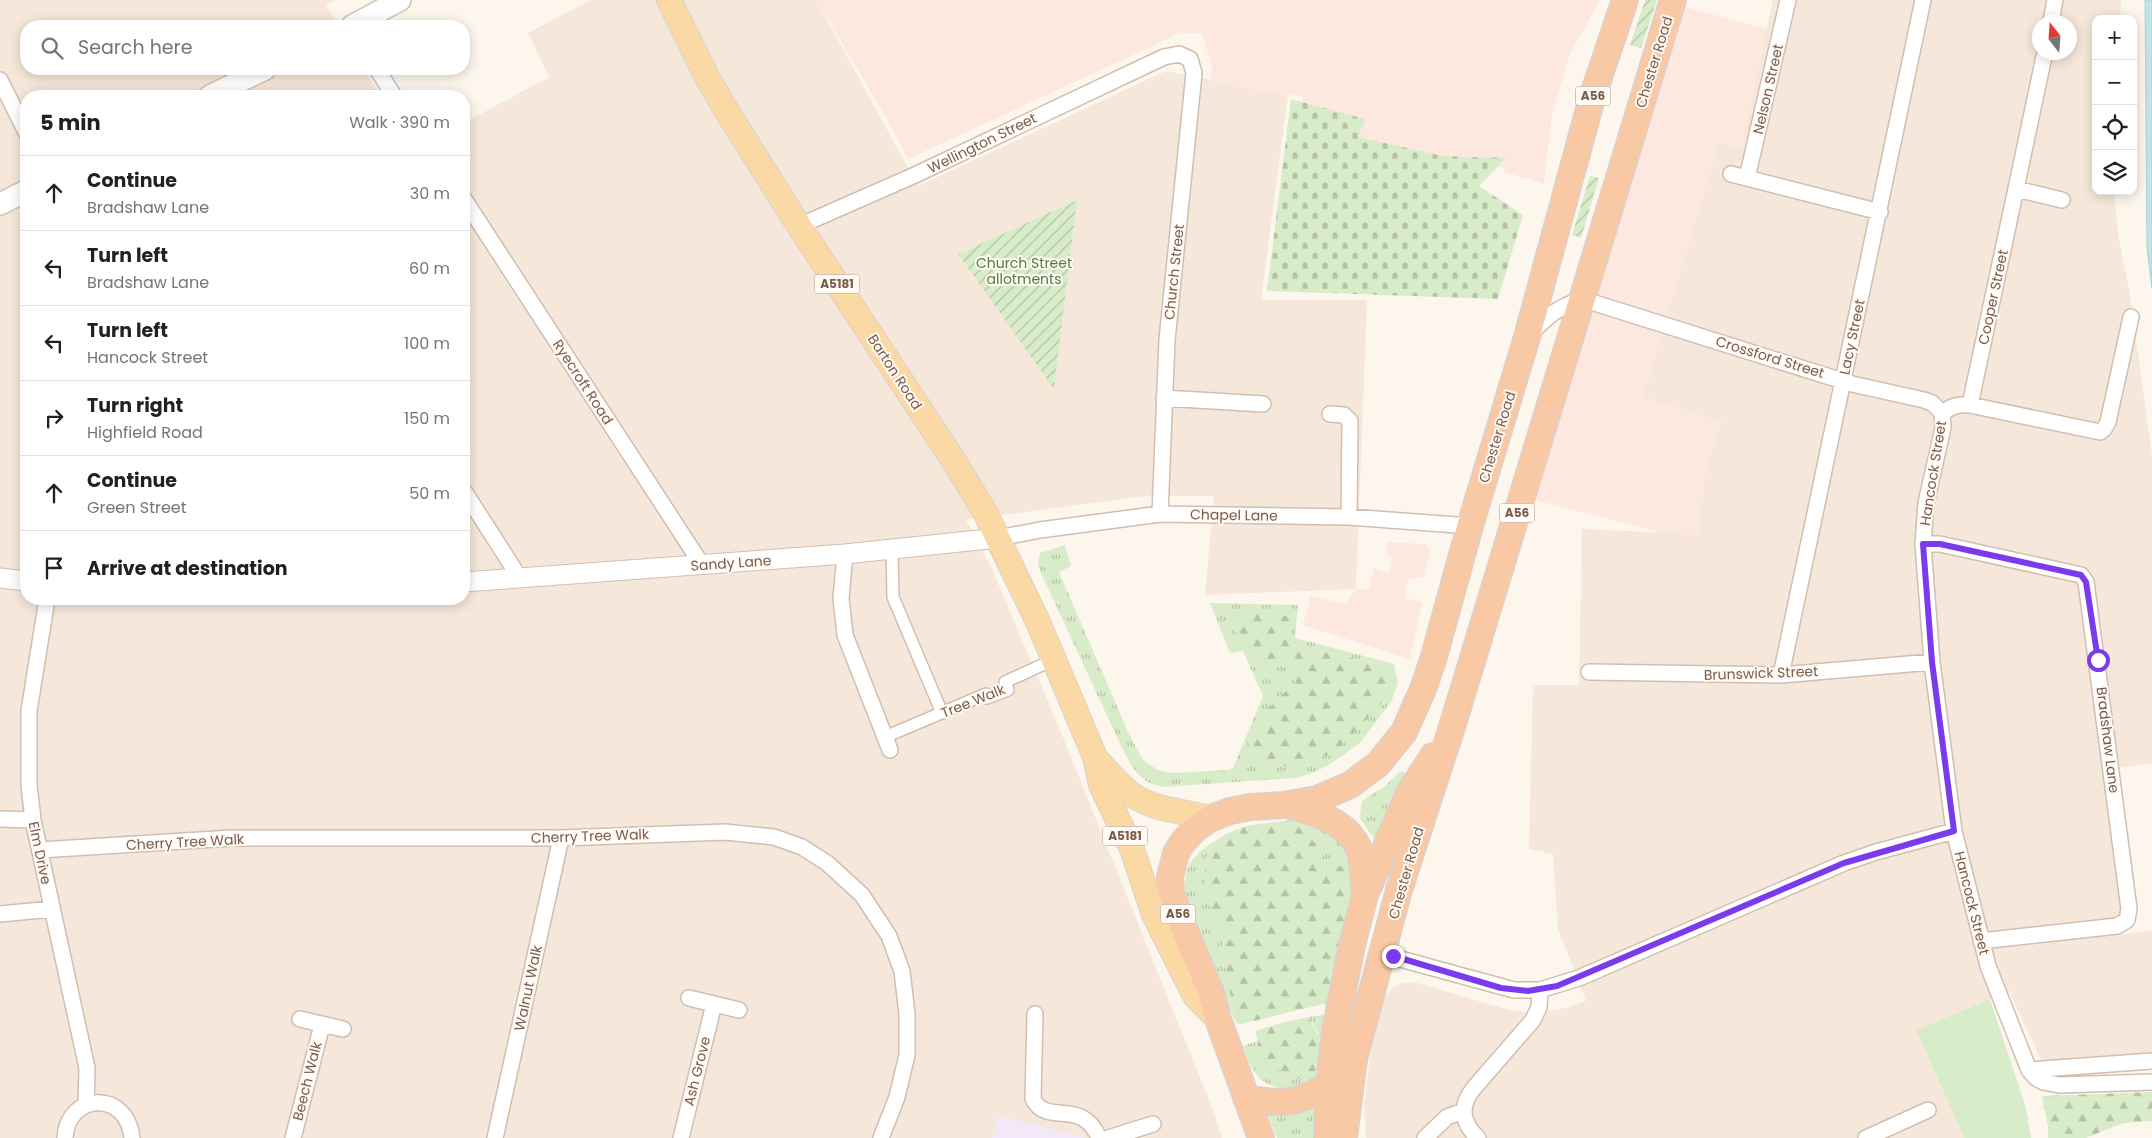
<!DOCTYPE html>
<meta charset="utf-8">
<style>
body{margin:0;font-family:Poppins,sans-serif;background:#f2f2f2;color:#202124}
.controls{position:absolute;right:15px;top:15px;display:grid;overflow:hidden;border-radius:10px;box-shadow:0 2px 12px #0003}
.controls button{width:45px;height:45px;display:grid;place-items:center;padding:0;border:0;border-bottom:1px solid #e0e0e0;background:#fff;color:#202124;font:25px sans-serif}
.compass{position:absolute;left:2032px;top:15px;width:45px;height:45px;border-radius:50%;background:#fff;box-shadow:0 2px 12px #0003;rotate:343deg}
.stop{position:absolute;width:15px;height:15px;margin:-11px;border:4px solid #7c3aed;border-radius:50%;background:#fff}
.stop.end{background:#7c3aed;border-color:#fff;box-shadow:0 1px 5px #0008}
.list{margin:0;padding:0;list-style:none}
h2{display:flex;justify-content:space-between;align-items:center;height:65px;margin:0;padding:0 20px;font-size:21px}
h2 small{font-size:16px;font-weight:400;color:#757577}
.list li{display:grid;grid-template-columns:32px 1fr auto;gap:15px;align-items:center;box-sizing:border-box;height:75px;padding:0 20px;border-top:1px solid #e0e0e0}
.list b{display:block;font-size:19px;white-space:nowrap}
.list p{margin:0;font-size:16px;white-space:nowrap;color:#757577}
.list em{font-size:16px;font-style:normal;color:#757577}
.icon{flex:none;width:28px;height:28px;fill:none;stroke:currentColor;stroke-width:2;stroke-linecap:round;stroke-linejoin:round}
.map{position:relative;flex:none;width:2152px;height:1138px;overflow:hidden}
.search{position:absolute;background:#fff;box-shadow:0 2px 12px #0003;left:20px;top:20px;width:450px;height:55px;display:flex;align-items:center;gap:12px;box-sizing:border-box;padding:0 18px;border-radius:20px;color:#757577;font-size:19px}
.panel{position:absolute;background:#fff;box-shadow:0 2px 12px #0003;left:20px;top:90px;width:450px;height:515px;border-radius:20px}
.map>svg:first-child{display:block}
.residential{fill:#f5e8da;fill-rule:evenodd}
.commercial{fill:#fde8e0}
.education{fill:#f3e8fa}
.grass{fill:url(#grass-tufts);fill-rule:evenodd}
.forest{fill:url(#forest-firs)}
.cemetery{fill:url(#cemetery-stones)}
.park{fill:#d8ecc9}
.garden{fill:url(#garden-furrows)}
.water{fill:#bfe3e8;stroke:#a5d3da}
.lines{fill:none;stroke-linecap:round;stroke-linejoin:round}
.pedestrian-casing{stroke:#d1beb0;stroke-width:14}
.minor-casing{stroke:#d1beb0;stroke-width:18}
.tertiary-casing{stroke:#d1beb0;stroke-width:21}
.secondary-casing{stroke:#d6c0b0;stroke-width:24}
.primary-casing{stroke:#dad1cd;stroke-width:26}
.trunk-casing{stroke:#dad1cd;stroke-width:28}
.pedestrian{stroke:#fff;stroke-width:11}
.minor{stroke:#fff;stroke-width:15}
.tertiary{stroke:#fff;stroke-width:19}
.secondary{stroke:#fff;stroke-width:21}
.primary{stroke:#fbd9a5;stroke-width:24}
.trunk{stroke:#f9c8a4;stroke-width:25}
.route{stroke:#7c3aed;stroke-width:6}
.labels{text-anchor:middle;stroke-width:4;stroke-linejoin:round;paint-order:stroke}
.shield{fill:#fffaf3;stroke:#a28b7f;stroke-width:1}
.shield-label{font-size:12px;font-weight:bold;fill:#7a5c4d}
.street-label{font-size:14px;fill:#7a5c4d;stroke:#fffaf3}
.park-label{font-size:14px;fill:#537a41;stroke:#fffaf3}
</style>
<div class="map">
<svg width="2152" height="1138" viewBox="0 0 2152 1138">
<defs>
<pattern id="grass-tufts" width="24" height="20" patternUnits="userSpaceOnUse" patternTransform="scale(1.25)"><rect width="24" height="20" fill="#d8ecc9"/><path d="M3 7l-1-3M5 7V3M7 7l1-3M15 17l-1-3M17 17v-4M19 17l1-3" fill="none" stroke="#b4c2a5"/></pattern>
<pattern id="forest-firs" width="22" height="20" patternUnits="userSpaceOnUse" patternTransform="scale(1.25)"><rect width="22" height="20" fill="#d8ecc9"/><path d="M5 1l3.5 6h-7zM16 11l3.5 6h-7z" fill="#b4c2a5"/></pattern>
<pattern id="cemetery-stones" width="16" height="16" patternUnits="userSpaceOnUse" patternTransform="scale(1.25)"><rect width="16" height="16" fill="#d8ecc9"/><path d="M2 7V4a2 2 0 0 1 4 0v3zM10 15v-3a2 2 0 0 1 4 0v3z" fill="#b4c2a5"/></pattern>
<pattern id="garden-furrows" width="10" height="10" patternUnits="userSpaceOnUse" patternTransform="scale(1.25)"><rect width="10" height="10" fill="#d8ecc9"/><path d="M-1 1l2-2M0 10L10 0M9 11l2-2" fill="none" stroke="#b4c2a5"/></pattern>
</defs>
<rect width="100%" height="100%" fill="#fdf6ec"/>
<!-- residential -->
<path class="residential" d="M0,0H335L326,5L339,26H26V69H364L380,96H26V599H464V123L549,77L528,33L591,0H816L918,186L1166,71L1288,95L1261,300H1367L1356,589L1205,595L1214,496H1145L966,520L992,569L1058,725L1213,1110L1222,1138H0ZM1077,200L1054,388L958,254Z
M1773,0H2121L2120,19H2096V191H2114L2118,234L2129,289L2152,455V763L2106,770L2124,934L2152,930V1056L2042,1062L2009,991L1916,1030L1964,1138H1366L1364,1107L1371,1048L1385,996L1393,987L1403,983L1414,982L1509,1010L1524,1012H1543L1565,1008L1586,1001L1558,929L1553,854L1529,849L1533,685H1579L1582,529L1698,534L1706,464L1721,422L1642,397L1719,142L1741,148ZM2040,22H2070V52H2040Z"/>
<!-- commercial -->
<path class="commercial" d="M816,0H1600L1570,54L1556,102L1551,119L1544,184L1505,172V168L1298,130L1303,97L1210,82L1212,67L1202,33H1181L1174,36L908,159L886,117Z
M1680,6L1767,29L1741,148L1719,143L1643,397L1721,422L1706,464L1698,535L1663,533L1531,499Z
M1387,542L1424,544L1431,550L1423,577L1408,579L1404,598L1422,602L1410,659L1303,625L1311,596L1346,604L1356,589L1369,590L1374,568L1390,573L1392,556L1386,554Z"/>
<!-- education -->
<path class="education" d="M999,1116L1086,1138H992Z"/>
<!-- grass -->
<path class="grass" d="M1065,545L1071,566L1059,572L1128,732L1143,760L1159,771L1173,773L1227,770L1233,768L1263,696L1243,651L1230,653L1210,603L1298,605L1295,638L1394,664L1398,683L1391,702L1360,743L1330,764L1313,773L1296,778L1163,787L1149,783L1140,776L1132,767L1122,748L1041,573L1038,564L1040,553ZM1232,628L1291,639L1313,650L1387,665L1307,765L1262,767L1274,702L1295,683L1288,665L1263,660Z
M1401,771L1405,773L1404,778L1378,845L1360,818L1362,801L1385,786Z
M1291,820L1311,821L1324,827L1346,846L1355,871L1327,863L1303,826Z
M1212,843L1206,859L1211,911L1221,934L1226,972L1236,1023C1220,988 1178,912 1186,875C1188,860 1200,851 1212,843Z
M1328,1014L1320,1072C1305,1090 1274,1096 1257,1075C1250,1067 1247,1056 1243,1046L1258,1041L1319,1034L1309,1017Z
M1318,1107V1138H1277L1267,1113L1287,1114L1305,1112Z"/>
<!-- forest -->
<path class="forest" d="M1235,611L1272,612L1290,617L1291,638L1313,650L1387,665L1393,676L1386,698L1339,749L1307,765L1262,767L1250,753L1248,739L1274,702L1295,683L1288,665L1263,661L1232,628Z
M1291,820L1303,826L1327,862L1355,871V881L1332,1002L1241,1024L1236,1023L1226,972L1221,934L1211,911L1204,885L1206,859L1212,843L1226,834L1246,826Z
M1309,1017L1324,1047L1314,1073L1302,1080L1270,1066L1257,1055L1258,1041L1255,1031L1285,1022Z
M2152,1092V1121L2123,1123L2086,1138H2048V1126L2042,1096Z"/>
<!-- cemetery -->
<path class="cemetery" d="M1291,99L1365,119L1358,137L1443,156L1506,158L1479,186L1523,215L1498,299L1267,291Z"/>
<!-- park -->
<path class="park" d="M1990,999L2026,1108L2031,1138H1964L1916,1030Z"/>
<!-- garden -->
<path class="garden" d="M1645,0H1657L1641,48L1630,45Z
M1590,176L1599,178L1581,238L1572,235Z
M1077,200L1056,373L1054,389L958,254Z"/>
<!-- water -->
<path class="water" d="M2145,0H2152V288L2147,248Z"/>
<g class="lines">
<defs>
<path id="pedestrian" d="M892,550L893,597L942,713
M885,737L986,694L987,698L1008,690L1005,682L1053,660"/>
<path id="minor" d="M2051,22L2055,0
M377,69L394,96
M0,80L26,132
M1731,174L1880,212
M1747,178L1788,0
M2016,189L2062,200
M464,199L702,565
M799,226L915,175L1164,57L1179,54L1190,59L1194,73L1167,340L1160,514
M1531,333C1548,316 1558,307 1582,299L1852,384L1924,400L1932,403L1942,413L1943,428L1926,503L1923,544L1932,662L1954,831L1988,966L2029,1070L2036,1078L2043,1082L2059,1085L2152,1082
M1164,398L1263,404
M1970,405L2045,52
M1942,413C1952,406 1958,404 1970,405L2100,432L2104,429L2108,422L2131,317
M1330,414L1344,415L1350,421L1349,517
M464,491L514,569L517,579
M998,538L1040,530L1160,514L1349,517L1470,526
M1923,544H1940L2081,575L2086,582L2129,909L2127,920L2117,926L1981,941
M845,554L841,598L845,635L890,750
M47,599L29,711V785L33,820L87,1068L86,1104
M1589,672L1781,675L1932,662
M1781,675L1923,0
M0,819L33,820
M40,850L232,838H561L725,832L774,837L802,847L827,863L862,895L889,936L902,971L907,1014V1055L897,1097L881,1138
M0,914L52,909
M1382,954L1514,990H1540L1579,978L1844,863L1876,852L1954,831
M689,998L739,1010
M1035,1014L1033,1099C1047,1127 1082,1097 1099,1138
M300,1019L343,1029
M2029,1070L2152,1061
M65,1138C67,1093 127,1089 132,1138
M293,1138L322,1025
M495,1138L561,838
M681,1138L714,1004
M1108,1138L1153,1124
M1425,1138L1447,1117L1463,1111
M1478,1138C1462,1123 1459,1107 1473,1089L1533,1020L1539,1007L1540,990
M1866,1138L1928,1110"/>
<path id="tertiary" d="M0,578L26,581
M464,582L845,554L998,538"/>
<path id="secondary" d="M352,26L400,0
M210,96L265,69
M0,204L26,191"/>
<path id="primary" d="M669,0L707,77L726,110L799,226L954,461L986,514L1038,622L1095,757L1101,785L1132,849L1154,915L1195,996L1218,1019
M1096,759C1106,769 1115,781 1126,790C1148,810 1183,811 1211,818"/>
<path id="trunk" d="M1291,806C1318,813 1350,823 1360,852C1364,865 1363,882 1365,895
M1246,1098C1279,1105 1301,1104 1329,1084
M1261,1138L1218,1019L1210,990L1179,917L1171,891L1170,877L1176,853L1183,842L1195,829L1211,818L1230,811L1250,807L1283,805L1317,799L1350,785L1378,764L1404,732L1423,689L1433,660L1470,526L1527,337L1592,98L1625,0
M1327,1138L1329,1084L1335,1031L1352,945L1365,895L1409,793L1433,756
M1344,1138L1354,1059L1399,890L1452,727L1673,0"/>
</defs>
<!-- pedestrian casing -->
<use href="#pedestrian" class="pedestrian-casing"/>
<!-- minor casing -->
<use href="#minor" class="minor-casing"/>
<!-- tertiary casing -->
<use href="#tertiary" class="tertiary-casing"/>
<!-- secondary casing -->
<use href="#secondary" class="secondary-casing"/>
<!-- primary casing -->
<use href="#primary" class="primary-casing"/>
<!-- trunk casing -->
<use href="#trunk" class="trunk-casing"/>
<!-- pedestrian -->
<use href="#pedestrian" class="pedestrian"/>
<!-- minor -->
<use href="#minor" class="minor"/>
<!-- tertiary -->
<use href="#tertiary" class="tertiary"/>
<!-- secondary -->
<use href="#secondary" class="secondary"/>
<!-- primary -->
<use href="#primary" class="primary"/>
<!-- trunk -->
<use href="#trunk" class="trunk"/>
</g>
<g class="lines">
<!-- route -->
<path class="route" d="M1393,956L1501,988L1528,991L1557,986L1844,863L1954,831L1932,662L1923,544H1940L2081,575L2086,582L2098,660"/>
</g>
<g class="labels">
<!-- shield labels -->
<g class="shield">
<rect x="1575.5" y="86.5" width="35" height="19" rx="4"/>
<rect x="814.5" y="274.5" width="45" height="19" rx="4"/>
<rect x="1499.5" y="503.5" width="35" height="19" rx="4"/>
<rect x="1102.5" y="826.5" width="45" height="19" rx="4"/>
<rect x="1160.5" y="904.5" width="35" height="19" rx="4"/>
</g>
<g class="shield-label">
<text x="1593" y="100">A56</text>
<text x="837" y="288">A5181</text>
<text x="1517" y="517">A56</text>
<text x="1125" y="840">A5181</text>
<text x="1178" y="918">A56</text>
</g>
<!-- street labels -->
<g class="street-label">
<text transform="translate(1654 62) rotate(-73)" y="5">Chester Road</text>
<text transform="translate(1768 89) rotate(-77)" y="5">Nelson Street</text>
<text transform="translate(982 143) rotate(-26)" y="5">Wellington Street</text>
<text transform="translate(1174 272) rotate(-84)" y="5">Church Street</text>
<text transform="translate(1993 297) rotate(-78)" y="5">Cooper Street</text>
<text transform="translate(1852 337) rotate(-78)" y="5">Lacy Street</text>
<text transform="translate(1770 357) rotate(17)" y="5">Crossford Street</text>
<text transform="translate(895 372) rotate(57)" y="5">Barton Road</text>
<text transform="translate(583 382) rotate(57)" y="5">Ryecroft Road</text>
<text transform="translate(1497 437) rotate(-73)" y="5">Chester Road</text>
<text transform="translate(1933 473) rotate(-81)" y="5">Hancock Street</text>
<text transform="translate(1234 515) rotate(1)" y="5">Chapel Lane</text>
<text transform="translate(731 563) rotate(-4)" y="5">Sandy Lane</text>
<text transform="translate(1761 673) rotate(-2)" y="5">Brunswick Street</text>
<text transform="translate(973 701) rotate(-22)" y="5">Tree Walk</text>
<text transform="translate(2108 740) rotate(83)" y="5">Bradshaw Lane</text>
<text transform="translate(590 836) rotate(-2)" y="5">Cherry Tree Walk</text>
<text transform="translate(185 842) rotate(-3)" y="5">Cherry Tree Walk</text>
<text transform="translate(40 853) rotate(78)" y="5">Elm Drive</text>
<text transform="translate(1406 873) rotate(-74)" y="5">Chester Road</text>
<text transform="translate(1972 903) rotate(76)" y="5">Hancock Street</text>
<text transform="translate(528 988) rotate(-78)" y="5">Walnut Walk</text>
<text transform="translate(697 1071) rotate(-76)" y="5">Ash Grove</text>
<text transform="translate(307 1081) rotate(-76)" y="5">Beech Walk</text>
</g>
<!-- park labels -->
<g class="park-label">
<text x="1024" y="268">Church Street<tspan x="1024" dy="16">allotments</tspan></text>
</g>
</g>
</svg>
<div class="controls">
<button>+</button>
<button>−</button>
<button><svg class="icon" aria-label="locate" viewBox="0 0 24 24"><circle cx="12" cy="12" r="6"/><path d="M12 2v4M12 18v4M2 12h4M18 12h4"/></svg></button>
<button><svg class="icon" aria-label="layers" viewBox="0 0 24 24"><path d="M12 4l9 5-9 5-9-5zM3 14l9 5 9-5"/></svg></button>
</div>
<svg class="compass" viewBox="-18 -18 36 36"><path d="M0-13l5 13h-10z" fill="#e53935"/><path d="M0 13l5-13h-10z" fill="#757577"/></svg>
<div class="stop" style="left:2098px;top:660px"></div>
<div class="stop end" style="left:1393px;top:956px"></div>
<div class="search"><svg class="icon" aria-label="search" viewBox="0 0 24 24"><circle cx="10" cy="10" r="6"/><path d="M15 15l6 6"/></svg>Search here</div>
<section class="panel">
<h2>5 min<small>Walk · 390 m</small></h2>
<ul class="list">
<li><svg class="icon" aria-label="ahead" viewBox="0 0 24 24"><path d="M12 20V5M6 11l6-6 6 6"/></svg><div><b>Continue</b><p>Bradshaw Lane</p></div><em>30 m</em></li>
<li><svg class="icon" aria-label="left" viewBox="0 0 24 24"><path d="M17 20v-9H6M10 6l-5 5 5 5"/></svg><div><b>Turn left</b><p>Bradshaw Lane</p></div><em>60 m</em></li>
<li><svg class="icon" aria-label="left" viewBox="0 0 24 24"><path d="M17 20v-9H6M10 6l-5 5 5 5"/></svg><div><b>Turn left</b><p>Hancock Street</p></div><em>100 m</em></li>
<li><svg class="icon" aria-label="right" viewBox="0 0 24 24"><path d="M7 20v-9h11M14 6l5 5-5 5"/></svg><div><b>Turn right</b><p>Highfield Road</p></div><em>150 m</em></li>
<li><svg class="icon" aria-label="ahead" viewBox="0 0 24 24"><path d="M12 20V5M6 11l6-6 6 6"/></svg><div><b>Continue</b><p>Green Street</p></div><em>50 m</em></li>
<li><svg class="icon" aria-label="arrive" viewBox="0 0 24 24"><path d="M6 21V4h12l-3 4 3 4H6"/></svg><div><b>Arrive at destination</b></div></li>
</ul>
</section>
</div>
